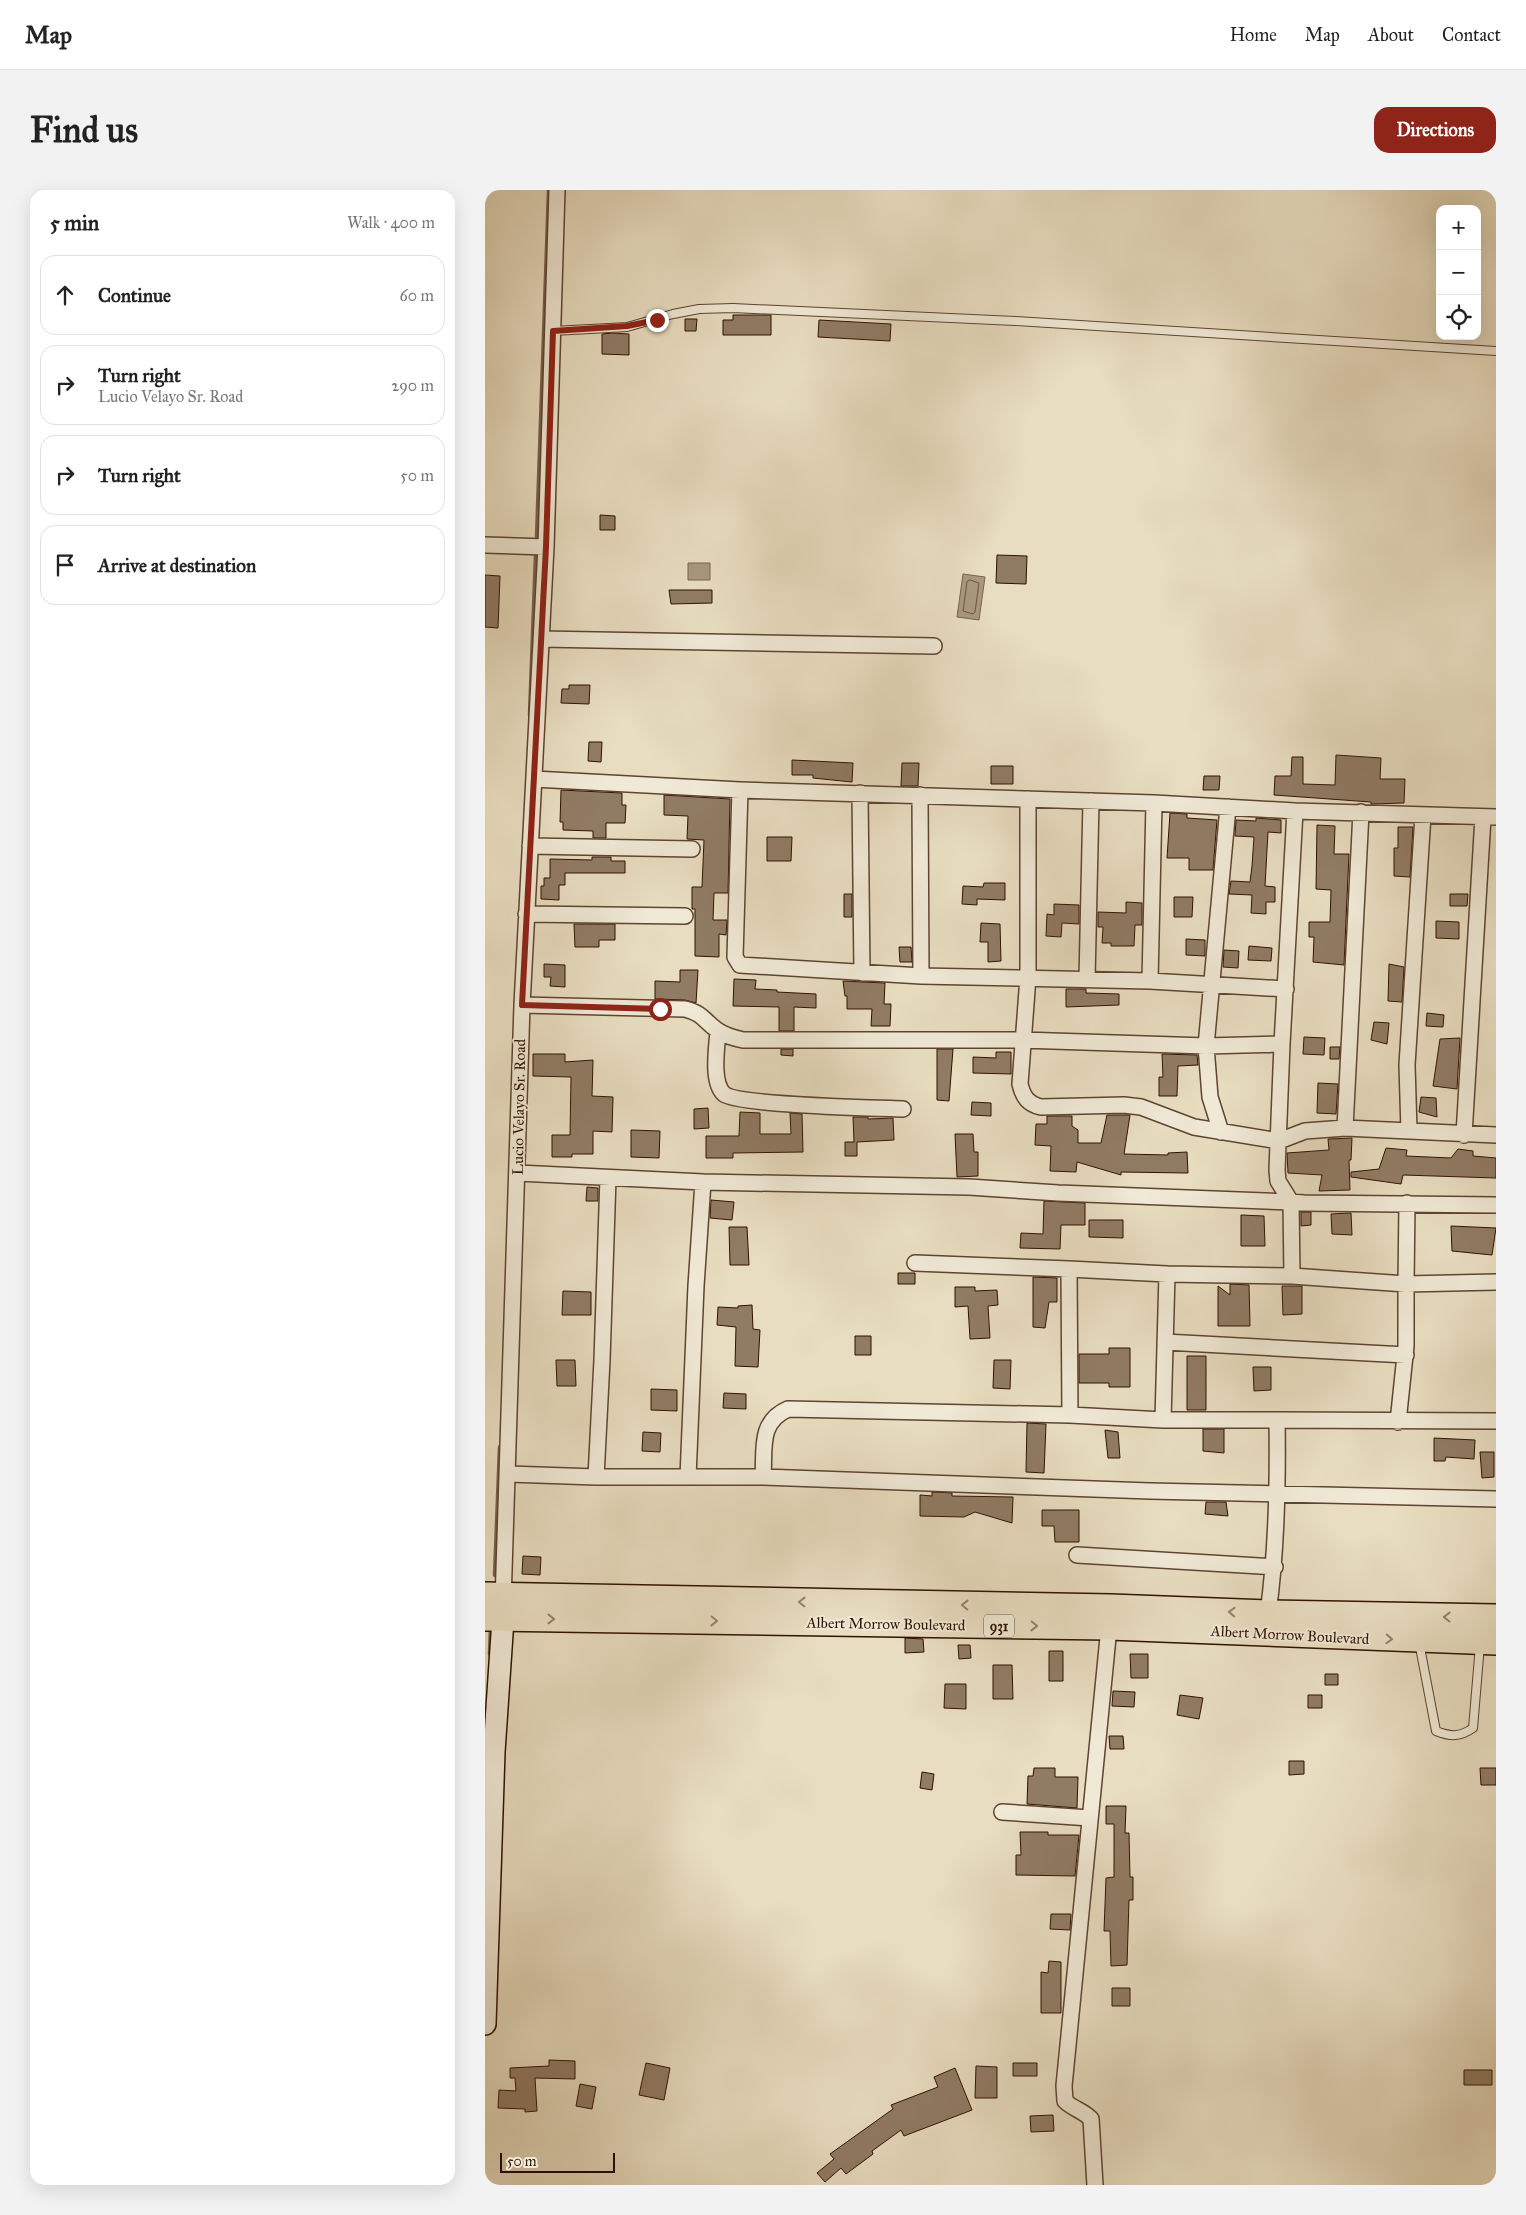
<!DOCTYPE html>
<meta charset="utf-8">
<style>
body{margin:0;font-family:"IM FELL Great Primer",serif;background:#f2f2f2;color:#222}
.controls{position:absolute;right:15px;top:15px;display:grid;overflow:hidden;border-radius:10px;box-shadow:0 5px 20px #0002}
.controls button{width:45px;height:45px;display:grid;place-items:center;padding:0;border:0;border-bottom:1px solid #e0e0e0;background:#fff;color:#222;font:25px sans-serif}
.scale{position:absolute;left:15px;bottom:12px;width:115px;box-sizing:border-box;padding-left:5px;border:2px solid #301101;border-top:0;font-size:14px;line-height:18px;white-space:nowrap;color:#301101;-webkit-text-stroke:4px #f0e9d6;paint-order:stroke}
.stop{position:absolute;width:15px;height:15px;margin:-11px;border:4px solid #8f2418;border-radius:50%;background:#fff}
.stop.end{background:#8f2418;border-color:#fff;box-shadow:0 1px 5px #0008}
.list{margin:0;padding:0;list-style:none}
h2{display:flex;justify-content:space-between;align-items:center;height:65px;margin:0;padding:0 20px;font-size:21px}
h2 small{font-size:16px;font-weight:400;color:#767676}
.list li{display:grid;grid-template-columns:32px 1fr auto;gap:15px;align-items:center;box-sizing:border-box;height:80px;margin:0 10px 10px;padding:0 10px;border:1px solid #e0e0e0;border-radius:15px}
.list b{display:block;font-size:19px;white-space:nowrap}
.list p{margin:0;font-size:16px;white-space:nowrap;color:#767676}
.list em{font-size:16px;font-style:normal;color:#767676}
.icon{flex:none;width:28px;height:28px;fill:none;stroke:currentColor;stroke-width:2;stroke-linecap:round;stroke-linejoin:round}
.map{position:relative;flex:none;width:1011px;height:1995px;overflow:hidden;border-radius:15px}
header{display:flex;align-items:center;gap:30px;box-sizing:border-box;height:70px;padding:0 25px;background:#fff;border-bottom:1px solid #e0e0e0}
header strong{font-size:24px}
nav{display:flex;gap:28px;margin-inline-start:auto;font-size:18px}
.intro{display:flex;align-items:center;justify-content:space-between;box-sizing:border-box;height:120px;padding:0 30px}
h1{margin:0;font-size:35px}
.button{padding:12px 22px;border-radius:15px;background:#8f2418;color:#fff;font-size:18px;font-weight:700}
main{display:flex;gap:30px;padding:0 30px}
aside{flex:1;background:#fff;border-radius:15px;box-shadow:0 5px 20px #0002}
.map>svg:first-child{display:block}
.water{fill:#a9987f;stroke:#79624d}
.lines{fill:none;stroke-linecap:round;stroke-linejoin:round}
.shore{stroke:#6c5440;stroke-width:1}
.stream{stroke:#79624d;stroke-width:4.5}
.building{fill:#907b64;stroke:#301101}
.service-casing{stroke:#5e4431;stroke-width:10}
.minor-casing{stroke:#5e4431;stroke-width:18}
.secondary-casing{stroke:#301101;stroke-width:24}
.trunk-casing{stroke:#301101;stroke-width:28}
.service{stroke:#f0e9d6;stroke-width:8}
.minor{stroke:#f0e9d6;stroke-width:15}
.secondary{stroke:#f0e9d6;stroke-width:21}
.trunk{stroke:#e8ddc0;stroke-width:25}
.oneway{stroke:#95816a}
.route{stroke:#8f2418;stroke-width:6}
.labels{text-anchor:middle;stroke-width:4;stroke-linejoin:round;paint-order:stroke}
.shield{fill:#f0e9d6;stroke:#6a5241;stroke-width:1}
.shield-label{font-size:14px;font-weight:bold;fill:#301101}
.street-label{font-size:15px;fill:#301101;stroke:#f0e9d6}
</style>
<header>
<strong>Map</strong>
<nav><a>Home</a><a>Map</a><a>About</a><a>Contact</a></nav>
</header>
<div class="intro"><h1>Find us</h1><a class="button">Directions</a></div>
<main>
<aside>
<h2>5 min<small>Walk · 400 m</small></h2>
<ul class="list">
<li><svg class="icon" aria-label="ahead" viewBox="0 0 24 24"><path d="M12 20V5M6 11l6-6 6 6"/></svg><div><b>Continue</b></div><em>60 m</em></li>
<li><svg class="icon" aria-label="right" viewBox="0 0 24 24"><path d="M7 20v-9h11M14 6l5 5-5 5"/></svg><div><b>Turn right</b><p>Lucio Velayo Sr. Road</p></div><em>290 m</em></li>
<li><svg class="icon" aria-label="right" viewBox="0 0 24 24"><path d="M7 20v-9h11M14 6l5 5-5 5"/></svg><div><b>Turn right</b></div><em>50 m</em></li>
<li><svg class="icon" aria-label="arrive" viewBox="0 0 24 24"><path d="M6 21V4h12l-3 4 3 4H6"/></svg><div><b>Arrive at destination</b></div></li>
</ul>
</aside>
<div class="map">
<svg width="1011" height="1995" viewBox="0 0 1011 1995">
<rect width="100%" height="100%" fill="#e8ddc0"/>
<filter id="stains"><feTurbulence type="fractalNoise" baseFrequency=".004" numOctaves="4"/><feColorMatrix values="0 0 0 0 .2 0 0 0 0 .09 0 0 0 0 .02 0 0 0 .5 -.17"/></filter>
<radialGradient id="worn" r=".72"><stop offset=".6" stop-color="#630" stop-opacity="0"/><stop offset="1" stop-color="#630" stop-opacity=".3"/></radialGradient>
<!-- water -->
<path class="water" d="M203,373H225V390H203Z
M478,384L500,387L494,430L472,427Z"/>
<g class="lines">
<!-- shore -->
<path class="shore" d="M485,390L494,393L490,422L488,424L478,421L482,392Z"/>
<!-- stream -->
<path class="stream" d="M52,347L64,0
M45,525L51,364
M10,1385L15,1257
M5,1464L6,1437"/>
</g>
<!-- building -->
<path class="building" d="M248,125H286V145H238V130H248Z
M200,129H212L211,141H200Z
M334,130L406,134L405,151L333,147Z
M127,143L144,144V165L117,164V144Z
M115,325L130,326V340H115Z
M512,365L542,366L541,394L511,393Z
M0,385L15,386L13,438L0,437Z
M184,400H227V413L186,414Z
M84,495H105L104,514L76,513L77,499H84Z
M104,552H117L116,572L103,571Z
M851,565L896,568L895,589H920L919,613L886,614V612L789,605L790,586H806L807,567H818V594L850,595Z
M307,570L368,573L367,592L328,588V585H307Z
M417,573H434L433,596H416Z
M506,576H528V594H506Z
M719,586H735L734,600H718Z
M76,600L137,603V615H141L140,633H121V648H108V641L78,640V632H75Z
M179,605L245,609L243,703H229L228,730H242L241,745L234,744V767L210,766V719H207V697H217L219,650L202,649L203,626L179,625Z
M685,623L702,624V628L732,630L728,680H704V668H682Z
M771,628L796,630V643L783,642L780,696L790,697V712H781V724L766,723L767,705L744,704L746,691L765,692L767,676L769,647L750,646L751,630L771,631Z
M832,635L850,636L849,664H864L859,775L828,772L829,747H824V732H845L846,700L831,699Z
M913,637H928L925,687L909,686V658H913Z
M282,647H307L306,671H282Z
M107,667H126V671H140V683H80V695H74V710L56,709V696H59V688H65V669L107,670Z
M499,693H520V710L492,709V715L477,714L478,696L498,697Z
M359,704H367V727H359Z
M965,704H983L982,716H965Z
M689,707H708L707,727H689Z
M641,712L657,713V735H650L649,756H626V753H617L618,737H613V722L641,723Z
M569,714L594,715V734L577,733L576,747L561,746L562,724L569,725Z
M951,731L974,732V749L951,748Z
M496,733L515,734L516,771L503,772V752H495Z
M89,734H130V750H114V757H90Z
M701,749L720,750V766L701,765Z
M764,756L787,758L786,771L763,770Z
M414,757H426L427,772H415Z
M739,760L754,761L753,778L738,777Z
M59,774L80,775V797L65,796L66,787H59Z
M904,774L919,777L917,812L903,811Z
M195,780H213L211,813L200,810L170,809V791L195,792Z
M249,789L271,790L270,799L292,800V802L331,804V818L309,817V841H294V817L248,816Z
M358,791L400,793L399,814H406L405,836H386L387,819H362V806H360Z
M581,799H601V803L634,804V815L581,817Z
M942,823L959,825L958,837L941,836Z
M889,832L904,833L902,854L886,850Z
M819,847L840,848L839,865L818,864Z
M975,848L972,899L948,896L955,849Z
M845,857H855L854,869H845Z
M296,859H308V866L296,865Z
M452,859H468L464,911L452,910Z
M511,862H526V884L488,883V867L511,868Z
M48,864H80V872L108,870L107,906L128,907L127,942L108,941V964H87V967H67V945H85L86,887L48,886Z
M677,864L712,865L713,875L693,876L692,906H674V887H678Z
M833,893L853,894L851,924L832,923Z
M936,907L951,908L952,927L934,922Z
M487,912L506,913V926L486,925Z
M223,918L224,938L209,939V919Z
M255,922L275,923V944H306L305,923L317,924L318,962L248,963V968H221V946H254Z
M622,925H645L639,964L683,965V963L702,962L703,983L636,982V985L592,972L591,982L565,981L566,956L550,955L551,934H562V926H587V936L593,940V953H616Z
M368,927H383V929L408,928L409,950L372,952V966H360V952H369Z
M146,940L175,941L174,968L146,967Z
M470,944H488L489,962H493V986L472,987Z
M867,948L866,970H864L865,1000L834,1001L837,985L803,983L802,963L844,960L843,949Z
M901,958L922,960L921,966L966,968L973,959L988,961V966L1011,968V988L918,985L916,994L866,987V982L894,979Z
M102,997L113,998V1011H101Z
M226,1010L249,1012L247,1030L225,1028Z
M559,1011L600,1013V1035H576L575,1059L535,1058L536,1043L558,1044Z
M816,1022H826V1035L816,1036Z
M866,1023L867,1045L847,1044L846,1024Z
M756,1025L779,1026L780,1056H756Z
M604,1030H638V1048L604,1047Z
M966,1036L1011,1038L1007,1065L967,1061Z
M244,1037H262L264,1075H245Z
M413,1083H430V1094H413Z
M548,1087L572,1088V1112H564L560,1138L548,1137Z
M745,1094L764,1095L765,1136H733V1096L745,1105Z
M797,1096H817V1124L798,1125Z
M470,1097H490V1101L512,1100L513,1115L503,1116L505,1148L485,1149L483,1116L470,1117Z
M78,1101L106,1102V1125H77Z
M267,1115L268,1139L275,1140L273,1177L250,1176L251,1137L232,1135L233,1117L253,1118V1116Z
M370,1146H386V1165H370Z
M624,1158H645V1197H624V1193H594V1164H624Z
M702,1166H721V1220H702Z
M71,1170H90L91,1196H72Z
M509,1170H526L525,1199L508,1198Z
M768,1177H786V1200L769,1201Z
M166,1199L192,1200V1221L166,1220Z
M239,1203L261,1204V1219L238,1218Z
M542,1233L561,1234L559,1283L541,1282Z
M718,1239H739V1263L718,1261Z
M620,1240L633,1242L635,1268H623Z
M158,1242L176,1243L175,1262L157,1261Z
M949,1248L990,1250L989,1269L961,1267L960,1271H949Z
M995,1262H1009V1287L997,1288Z
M447,1302L467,1303V1306L528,1307L527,1333L490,1322L479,1327L435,1326V1305L447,1306Z
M721,1312H741L743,1326L720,1324Z
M557,1320H594V1352H570L569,1336H557Z
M38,1366L56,1367L55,1385L37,1384Z
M420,1448L438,1449L439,1462L420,1463Z
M473,1455H485L486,1468L474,1469Z
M564,1461H578V1491H564Z
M645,1464H663V1488H646Z
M508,1475H527L528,1509H508Z
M840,1484H853V1495H840Z
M460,1494H481V1519L459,1518Z
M628,1501L650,1502L649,1517L627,1516Z
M695,1505L718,1508L714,1529L692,1525Z
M823,1505H837V1518H823Z
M624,1546H638L639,1559H625Z
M804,1571H819V1584L804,1585Z
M549,1578H570V1587H593L592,1618L542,1614L543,1586H548Z
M995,1578H1011V1595H996Z
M437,1582L449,1584L447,1600L435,1598Z
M621,1616H641L640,1643H644L645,1687H648V1710H644L642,1775L626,1776L625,1741H619L621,1688L629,1687V1634H621Z
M535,1642H563V1645H594L590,1686L531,1685V1665H536Z
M566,1724H586L585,1740L565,1739Z
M564,1771L576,1772V1823H556V1782L563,1783Z
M627,1798H645V1816H627Z
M64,1870L90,1871V1889L50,1888L52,1921L40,1922V1919L13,1918L14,1900L31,1901L30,1888H25V1878L64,1876Z
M161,1873L185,1878L179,1910L154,1905Z
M528,1873H552V1886H528Z
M491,1876L512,1877V1908H490Z
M470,1878L487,1920L419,1946L416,1940L387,1961L388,1964L361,1984L356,1978L340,1992L332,1983L349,1969L345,1964L408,1919L406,1915L453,1897L449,1887Z
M979,1880H1007V1895H979Z
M95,1894L111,1897L107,1919L91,1916Z
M568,1925L569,1941L546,1942L545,1926Z"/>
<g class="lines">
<defs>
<path id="service" d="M68,141L142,137L188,124L214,119L248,118L530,131L1011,161
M934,1452L951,1541C966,1547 975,1547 988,1538L995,1455"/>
<path id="minor" d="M0,355L61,357
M56,449L449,456
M49,589L255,600L669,613L810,621L1011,627
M255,600L250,767L255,775L436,786L665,791L801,799
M375,603L377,783
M435,605L436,786
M543,609V787L535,894C538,907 543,914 556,917L639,915L656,917L709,937L794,951L820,941L860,938L1011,945
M45,656L207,659
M41,724L200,726
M602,789L606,611
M665,791L669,613
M37,815L200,819C219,824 218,830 232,840C240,846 249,848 258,850H537L721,856L797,854L810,621
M233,841C232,857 226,892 239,904C253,915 391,918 418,919
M797,854L792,980L793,991L806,1012
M860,938L876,622
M924,941L922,875L938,625
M736,942L725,907L721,856L743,617
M979,945L998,627
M33,983L218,992L484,997L573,1003L806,1012
M123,988L117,1170L111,1287H278L665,1301L1011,1309
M922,1013L921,1094L807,1086L806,1012L819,1013L1011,1015
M430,1073L584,1079
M680,1152L921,1165
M678,1230L585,1225L584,1079L682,1084
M792,1230H678L682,1084L807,1086
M913,1232L921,1156V1094L1011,1092
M24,1284L111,1287
M203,1287L211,1096L218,992
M278,1287C280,1260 273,1232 303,1219L585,1225
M592,1365L790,1377
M18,1412L37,815L61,357L72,0
M783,1423C792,1359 793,1295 792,1230L1011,1231
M517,1622L605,1628
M610,1995L606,1929C599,1921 588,1919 580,1911L579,1896L624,1437"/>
<path id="secondary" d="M0,1834L9,1562L18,1429"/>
<path id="trunk" d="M0,1405L626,1417L783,1423L1011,1427
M0,1428L624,1437L1011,1452"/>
</defs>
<!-- service casing -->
<use href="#service" class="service-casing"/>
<!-- minor casing -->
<use href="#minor" class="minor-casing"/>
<!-- secondary casing -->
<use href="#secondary" class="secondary-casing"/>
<!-- trunk casing -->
<use href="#trunk" class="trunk-casing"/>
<!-- service -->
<use href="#service" class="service"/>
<!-- minor -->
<use href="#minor" class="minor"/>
<!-- secondary -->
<use href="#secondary" class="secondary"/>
<!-- trunk -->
<use href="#trunk" class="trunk"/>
</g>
<!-- one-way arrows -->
<defs><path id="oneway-chevron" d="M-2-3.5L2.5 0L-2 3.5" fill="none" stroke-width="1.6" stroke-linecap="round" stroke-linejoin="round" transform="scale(1.25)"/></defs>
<g class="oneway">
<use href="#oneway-chevron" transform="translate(317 1412) rotate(-179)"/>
<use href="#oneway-chevron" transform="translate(480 1415) rotate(-179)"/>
<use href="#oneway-chevron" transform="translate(747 1422) rotate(-178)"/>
<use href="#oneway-chevron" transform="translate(962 1427) rotate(-179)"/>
<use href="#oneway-chevron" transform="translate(66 1429)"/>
<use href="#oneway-chevron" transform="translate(229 1431) rotate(1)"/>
<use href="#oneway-chevron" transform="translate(549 1436) rotate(1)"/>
<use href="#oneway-chevron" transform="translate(904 1449) rotate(3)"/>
</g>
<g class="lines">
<!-- route -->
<path class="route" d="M172,130L142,136L68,141L61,357L37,815L175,819"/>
</g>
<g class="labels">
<!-- shield labels -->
<rect class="shield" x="499" y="1424.5" width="30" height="23" rx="4"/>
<g class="shield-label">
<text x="514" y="1441">931</text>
</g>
<!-- street labels -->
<g class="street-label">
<text transform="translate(34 917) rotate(-89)" y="5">Lucio Velayo Sr. Road</text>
<text transform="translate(401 1434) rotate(1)" y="5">Albert Morrow Boulevard</text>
<text transform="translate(805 1445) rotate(3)" y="5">Albert Morrow Boulevard</text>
</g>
</g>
<rect width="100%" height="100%" filter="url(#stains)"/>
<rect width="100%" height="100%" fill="url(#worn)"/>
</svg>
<div class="controls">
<button>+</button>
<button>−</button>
<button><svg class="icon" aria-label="locate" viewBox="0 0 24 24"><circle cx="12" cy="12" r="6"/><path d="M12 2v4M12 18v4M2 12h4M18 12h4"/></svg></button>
</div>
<div class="scale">50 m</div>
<div class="stop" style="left:175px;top:819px"></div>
<div class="stop end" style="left:172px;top:130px"></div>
</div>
</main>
